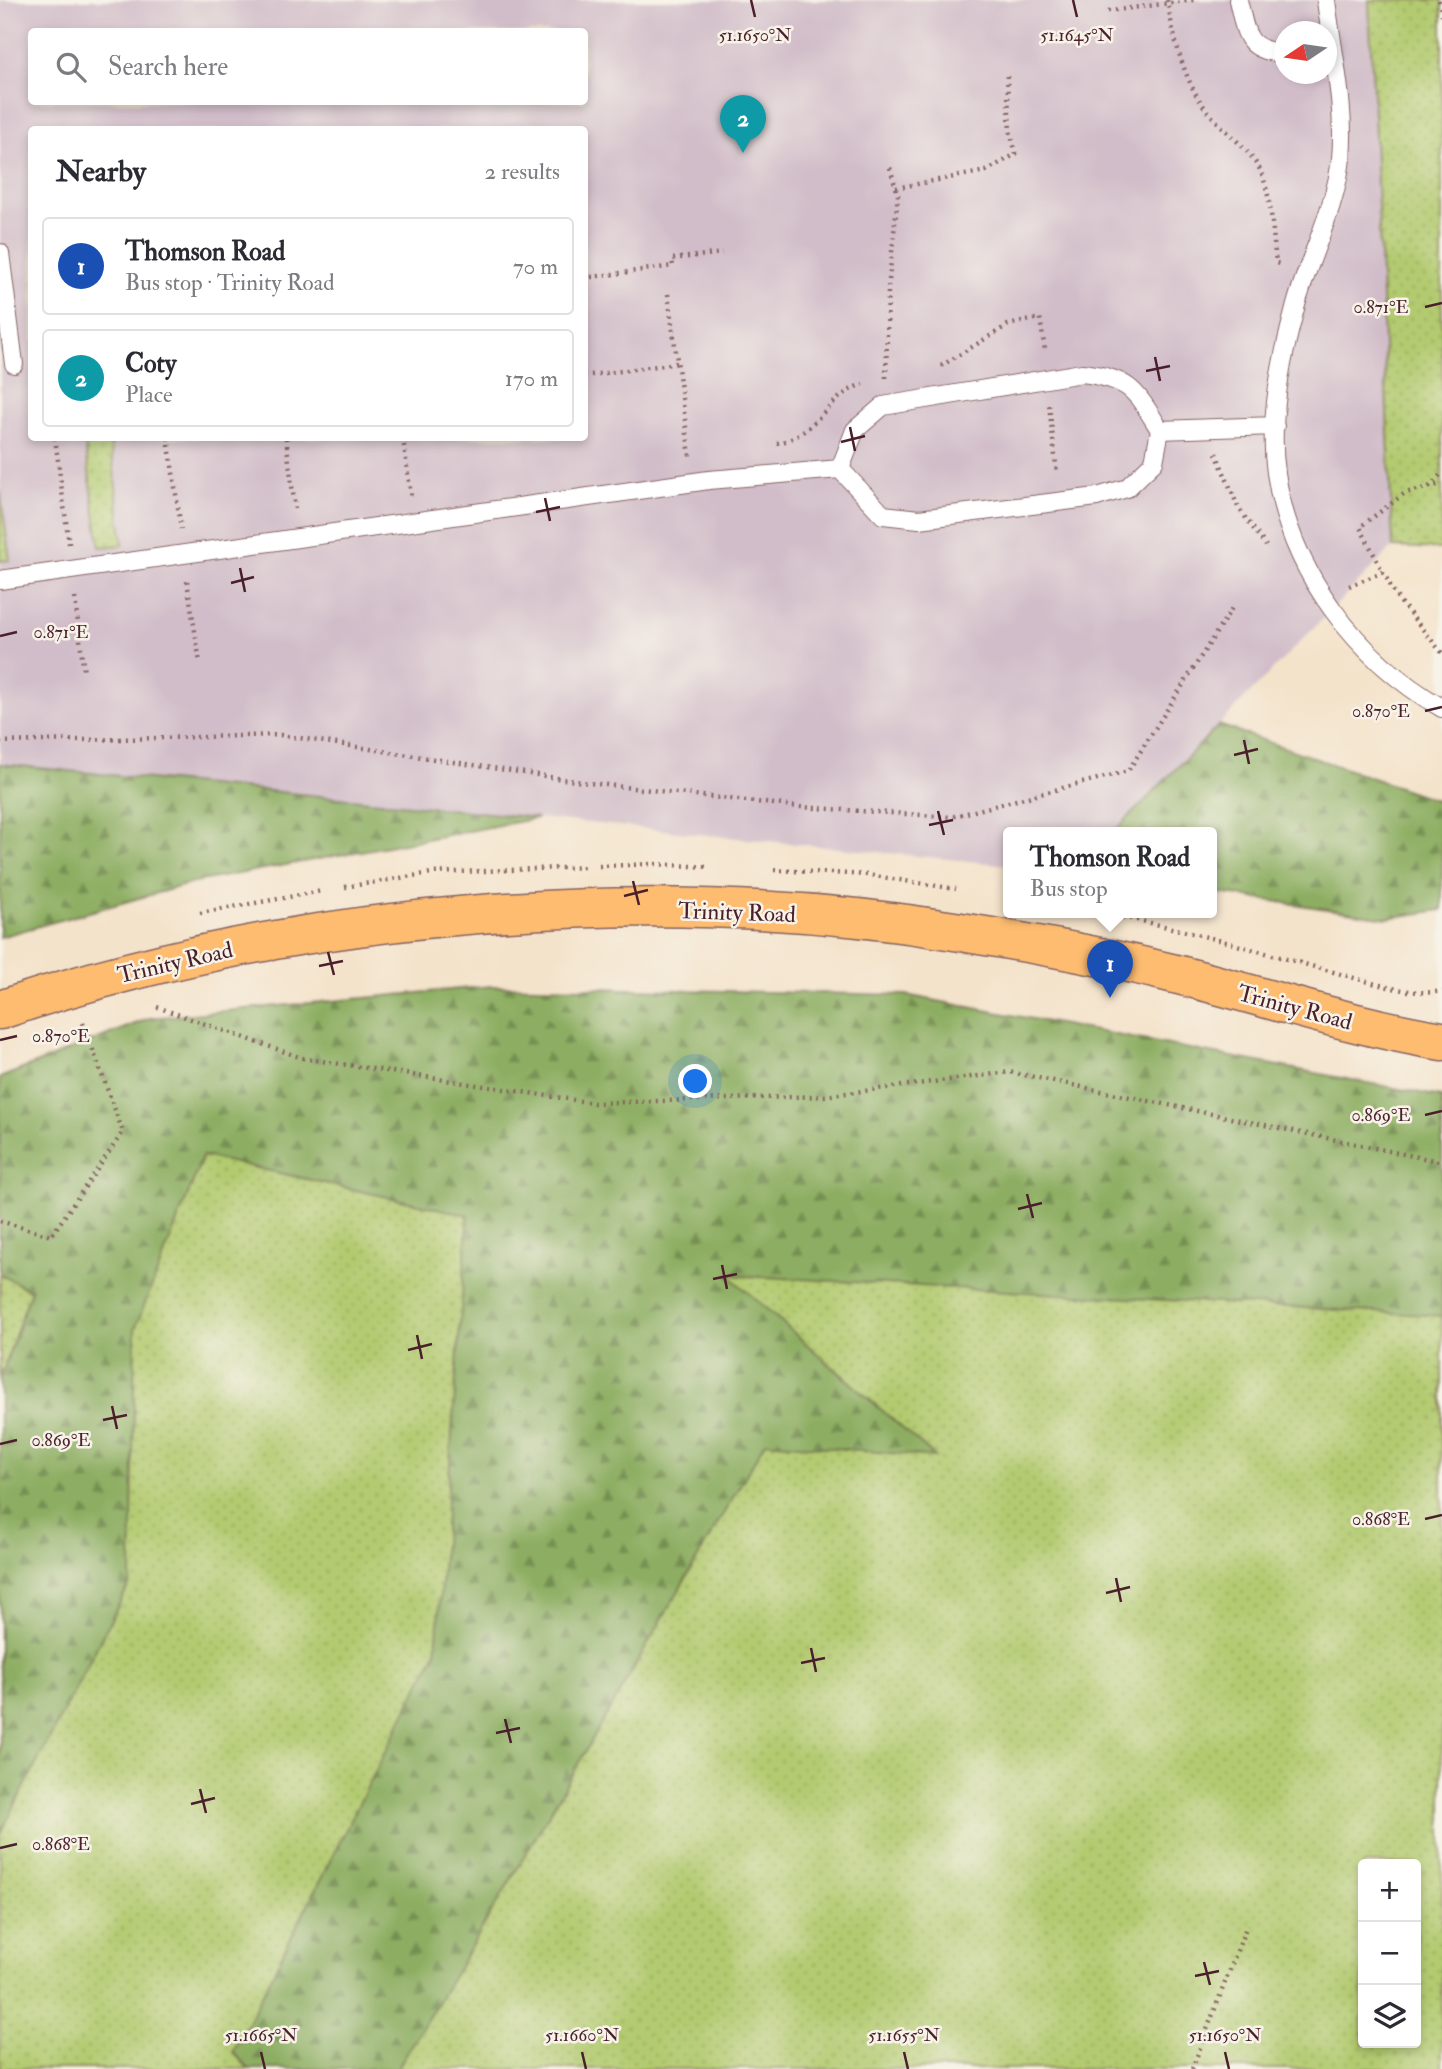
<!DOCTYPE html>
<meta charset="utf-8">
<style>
body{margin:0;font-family:"IM FELL Double Pica",serif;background:#f7f7f7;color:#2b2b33}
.controls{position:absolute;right:21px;bottom:21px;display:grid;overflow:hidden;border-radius:7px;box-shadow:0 4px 10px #0003}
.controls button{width:63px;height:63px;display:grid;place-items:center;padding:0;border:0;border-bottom:2px solid #e1e1e2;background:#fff;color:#2b2b33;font:35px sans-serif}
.compass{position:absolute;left:1274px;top:21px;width:63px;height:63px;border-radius:50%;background:#fff;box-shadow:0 4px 10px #0003;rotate:257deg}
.you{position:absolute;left:696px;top:1082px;width:24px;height:24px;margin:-18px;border:5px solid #fff;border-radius:50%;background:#1a73e8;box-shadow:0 0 0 10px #1a73e833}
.badge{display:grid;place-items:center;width:46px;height:46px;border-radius:50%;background:#1f6fb2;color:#fff;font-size:23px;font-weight:700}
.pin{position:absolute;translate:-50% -58px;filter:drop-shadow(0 2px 4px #0008)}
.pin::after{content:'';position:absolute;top:37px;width:24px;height:21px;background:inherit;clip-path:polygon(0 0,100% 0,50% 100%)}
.popup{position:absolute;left:1003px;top:827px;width:214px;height:91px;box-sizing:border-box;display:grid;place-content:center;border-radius:7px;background:#fff;filter:drop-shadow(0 2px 5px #0005);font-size:23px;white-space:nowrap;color:#7c7c81}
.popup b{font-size:26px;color:#2b2b33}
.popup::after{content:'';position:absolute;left:50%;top:100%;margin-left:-14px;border:14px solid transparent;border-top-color:#fff}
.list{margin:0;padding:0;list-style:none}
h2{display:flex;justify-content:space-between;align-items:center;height:91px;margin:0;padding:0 28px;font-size:30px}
h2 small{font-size:23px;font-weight:400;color:#7c7c81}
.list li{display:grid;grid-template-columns:46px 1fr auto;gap:21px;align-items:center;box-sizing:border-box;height:98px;margin:0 14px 14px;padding:0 14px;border:2px solid #e1e1e2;border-radius:7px}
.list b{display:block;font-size:26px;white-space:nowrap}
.list p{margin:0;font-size:23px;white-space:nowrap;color:#7c7c81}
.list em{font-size:23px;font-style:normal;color:#7c7c81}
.icon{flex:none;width:38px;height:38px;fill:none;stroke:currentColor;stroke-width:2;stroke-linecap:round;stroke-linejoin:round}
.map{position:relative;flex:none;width:1442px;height:2069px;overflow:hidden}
.search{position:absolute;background:#fff;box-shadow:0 4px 10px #0003;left:28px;top:28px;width:560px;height:77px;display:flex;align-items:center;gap:18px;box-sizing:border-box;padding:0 24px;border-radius:7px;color:#7c7c81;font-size:26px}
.panel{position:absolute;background:#fff;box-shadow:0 4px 10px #0003;left:28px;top:126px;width:560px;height:315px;border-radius:7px}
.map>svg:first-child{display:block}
.industrial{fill:#d1bdc9;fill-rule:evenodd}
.grass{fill:url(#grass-dots);stroke:#7e744d;stroke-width:2;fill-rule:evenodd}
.forest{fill:url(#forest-firs);stroke:#6c6646;stroke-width:2}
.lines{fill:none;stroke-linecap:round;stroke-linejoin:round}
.lane-casing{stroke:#866463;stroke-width:20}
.primary-casing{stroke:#866463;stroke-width:41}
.path{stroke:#866463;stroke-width:4.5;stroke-dasharray:2 5;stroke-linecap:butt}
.lane{stroke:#fff;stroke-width:18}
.primary{stroke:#febc70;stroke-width:38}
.ticks{fill:none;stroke:#4a1f2b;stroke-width:2.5}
.labels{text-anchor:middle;stroke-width:5;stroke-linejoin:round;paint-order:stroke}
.street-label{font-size:23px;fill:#4a1f2b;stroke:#f7f3e8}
.ticks-label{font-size:18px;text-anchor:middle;fill:#4a1f2b;stroke:#f7f3e8;stroke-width:5;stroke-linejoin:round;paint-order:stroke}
</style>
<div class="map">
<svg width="1442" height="2069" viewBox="0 0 1442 2069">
<defs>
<pattern id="grass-dots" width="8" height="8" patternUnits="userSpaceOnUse" patternTransform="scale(1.75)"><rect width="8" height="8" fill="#b2ca6f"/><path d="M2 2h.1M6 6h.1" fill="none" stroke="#9bad60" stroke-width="1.8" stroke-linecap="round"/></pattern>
<pattern id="forest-firs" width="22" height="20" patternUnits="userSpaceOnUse" patternTransform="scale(1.75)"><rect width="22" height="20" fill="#8dae62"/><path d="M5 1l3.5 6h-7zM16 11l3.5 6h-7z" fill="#758d51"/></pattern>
</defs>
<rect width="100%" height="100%" fill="#f7f3e8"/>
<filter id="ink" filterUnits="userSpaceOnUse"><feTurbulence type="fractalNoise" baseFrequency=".0143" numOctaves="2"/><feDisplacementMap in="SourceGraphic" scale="14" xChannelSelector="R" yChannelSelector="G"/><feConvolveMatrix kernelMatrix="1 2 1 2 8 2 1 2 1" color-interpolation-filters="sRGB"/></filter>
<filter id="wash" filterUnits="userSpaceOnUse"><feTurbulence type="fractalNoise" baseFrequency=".00686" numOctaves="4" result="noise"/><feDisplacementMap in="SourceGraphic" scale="28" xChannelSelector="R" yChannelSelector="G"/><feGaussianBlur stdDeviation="1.57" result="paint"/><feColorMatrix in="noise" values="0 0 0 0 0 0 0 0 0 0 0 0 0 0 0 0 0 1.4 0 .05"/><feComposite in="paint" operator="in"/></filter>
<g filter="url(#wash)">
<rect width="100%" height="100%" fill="#f4e3cb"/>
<!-- industrial -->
<path class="industrial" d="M0,0H1369L1393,547L1114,832H1009L1008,865L0,764ZM32,32H584V102H32ZM1284,32H1326V74H1284ZM32,130H584V438H32Z"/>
<!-- grass -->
<path class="grass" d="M1369,0H1442V549L1393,547Z
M84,438H110L123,545L100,547Z
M0,490L10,560L0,561Z
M205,1073L1442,1235V2069H0V1605ZM1363,1864H1416V2043H1363Z
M0,1274L31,1290L0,1380Z"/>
<!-- forest -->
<path class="forest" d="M1219,725L1442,802V910L1387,918L1212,892V832H1114Z
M0,764L538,818L200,881L0,937Z
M492,986L906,995L1442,1097V1316L728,1275L935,1457L765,1442L499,1900L397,2069H249L233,2052L436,1652L468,1215L203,1156L135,1329L131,1581L0,1834V1380L31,1291L0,1274V1078L150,1018Z"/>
</g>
<g filter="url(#ink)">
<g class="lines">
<defs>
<path id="lane" d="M1238,0C1246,33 1245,51 1284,53
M1326,0C1332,51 1346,107 1341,158C1336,208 1309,257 1296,305C1282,357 1268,420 1276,473C1290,572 1357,659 1442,708
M0,253L14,364
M1082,373C1131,379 1135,390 1160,430L1154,462L1127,488L1097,497L919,519L883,515L840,469L855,430L883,406Z
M1160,430L1275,426
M0,580L709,480L840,469"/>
<path id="primary" d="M0,1010C295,910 653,881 961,932C1030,943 1102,956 1171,973C1261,995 1350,1026 1442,1041"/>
</defs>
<!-- lane casing -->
<use href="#lane" class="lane-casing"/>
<!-- primary casing -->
<use href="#primary" class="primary-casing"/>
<!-- path -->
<path class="path" d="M1167,0C1174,38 1184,86 1211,115C1227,134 1255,153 1263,177C1272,204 1273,235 1276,263L1280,264
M1439,0L1442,15
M1108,11L1194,0
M896,188L986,171L1016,154L1010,131L1007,76
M584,278L673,266L672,259L722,253
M668,294L690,456
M941,366L1008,325L1040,318L1045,351
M584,376L678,363
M886,378L888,290L898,195L889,164
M1049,405L1057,473
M55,438L69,544
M168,438L181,529
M286,438L295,509
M403,438L411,496
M777,443C815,437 828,395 863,384
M1216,453L1238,507L1266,546
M1429,487L1442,473
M1383,572L1398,599L1442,653
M187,581L200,663
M1349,586L1383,572L1360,527L1405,493L1442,484
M75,598L84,673
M0,742L280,735L589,783L800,807L951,817L1128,771L1232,608
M599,866L653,864L709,867
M774,870L868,875L956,889
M345,887L431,873L587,867
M1095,912C1172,925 1247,948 1322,969C1355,977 1410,998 1442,991
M200,913L322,891
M157,1007L302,1058L594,1103L824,1096L1010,1072L1442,1162
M0,1221L51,1236L123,1132L83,1023
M1192,2069L1247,1925"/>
<!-- lane -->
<use href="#lane" class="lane"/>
<!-- primary -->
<use href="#primary" class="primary"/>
</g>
</g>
<!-- ticks -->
<path class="ticks" d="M751,0L755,17M1073,0L1077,17M1425,307L1442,303M1155,357L1160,381M1146,371L1170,366M850,427L855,451M841,442L865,436M545,498L550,521M536,512L560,507M240,568L245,592M231,583L254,577M0,636L17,632M1425,711L1442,707M1244,740L1249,764M1234,755L1258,749M938,811L944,835M929,825L953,820M633,881L639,905M624,896L648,890M328,952L334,975M319,966L343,961M0,1040L17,1036M1425,1115L1442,1111M1027,1194L1033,1218M1018,1209L1042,1203M722,1265L727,1289M713,1279L737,1274M417,1335L422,1359M408,1350L432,1344M112,1406L117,1429M103,1420L127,1415M0,1444L17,1440M1425,1519L1442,1515M1116,1578L1121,1602M1106,1593L1130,1587M811,1648L816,1672M801,1663L825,1658M505,1719L511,1743M496,1733L520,1728M200,1789L206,1813M191,1804L215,1798M0,1848L17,1844M1204,1962L1210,1985M1195,1976L1219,1971M261,2052L265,2069M582,2052L586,2069M904,2052L908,2069M1225,2052L1229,2069"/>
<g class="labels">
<!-- street labels -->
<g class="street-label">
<text transform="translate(737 912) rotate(2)" y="8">Trinity Road</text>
<text transform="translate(175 962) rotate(-13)" y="8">Trinity Road</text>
<text transform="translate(1295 1007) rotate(15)" y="8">Trinity Road</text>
</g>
</g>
<g class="ticks-label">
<text x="755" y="41">51.1650°N</text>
<text x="1077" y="41">51.1645°N</text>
<text x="1381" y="313">0.871°E</text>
<text x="61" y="638">0.871°E</text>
<text x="1381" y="717">0.870°E</text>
<text x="61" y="1042">0.870°E</text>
<text x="1381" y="1121">0.869°E</text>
<text x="61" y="1446">0.869°E</text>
<text x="1381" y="1525">0.868°E</text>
<text x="61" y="1850">0.868°E</text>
<text x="261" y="2041">51.1665°N</text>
<text x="582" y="2041">51.1660°N</text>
<text x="904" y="2041">51.1655°N</text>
<text x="1225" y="2041">51.1650°N</text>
</g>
</svg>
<div class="controls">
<button>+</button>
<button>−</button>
<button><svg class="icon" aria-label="layers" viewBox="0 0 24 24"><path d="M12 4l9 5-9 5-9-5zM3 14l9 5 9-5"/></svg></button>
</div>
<svg class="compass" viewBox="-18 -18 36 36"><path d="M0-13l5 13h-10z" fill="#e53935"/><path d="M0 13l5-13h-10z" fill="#7c7c81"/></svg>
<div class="you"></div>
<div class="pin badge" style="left:1110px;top:998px;background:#1a4fb4">1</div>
<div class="popup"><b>Thomson Road</b>Bus stop</div>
<div class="pin badge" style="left:743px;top:153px;background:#0f9aa8">2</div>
<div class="search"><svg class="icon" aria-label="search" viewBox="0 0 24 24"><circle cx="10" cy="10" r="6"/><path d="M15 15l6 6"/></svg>Search here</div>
<section class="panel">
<h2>Nearby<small>2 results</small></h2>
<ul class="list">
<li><span class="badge" style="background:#1a4fb4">1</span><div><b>Thomson Road</b><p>Bus stop · Trinity Road</p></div><em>70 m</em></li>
<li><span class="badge" style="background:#0f9aa8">2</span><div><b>Coty</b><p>Place</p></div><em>170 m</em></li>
</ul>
</section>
</div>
